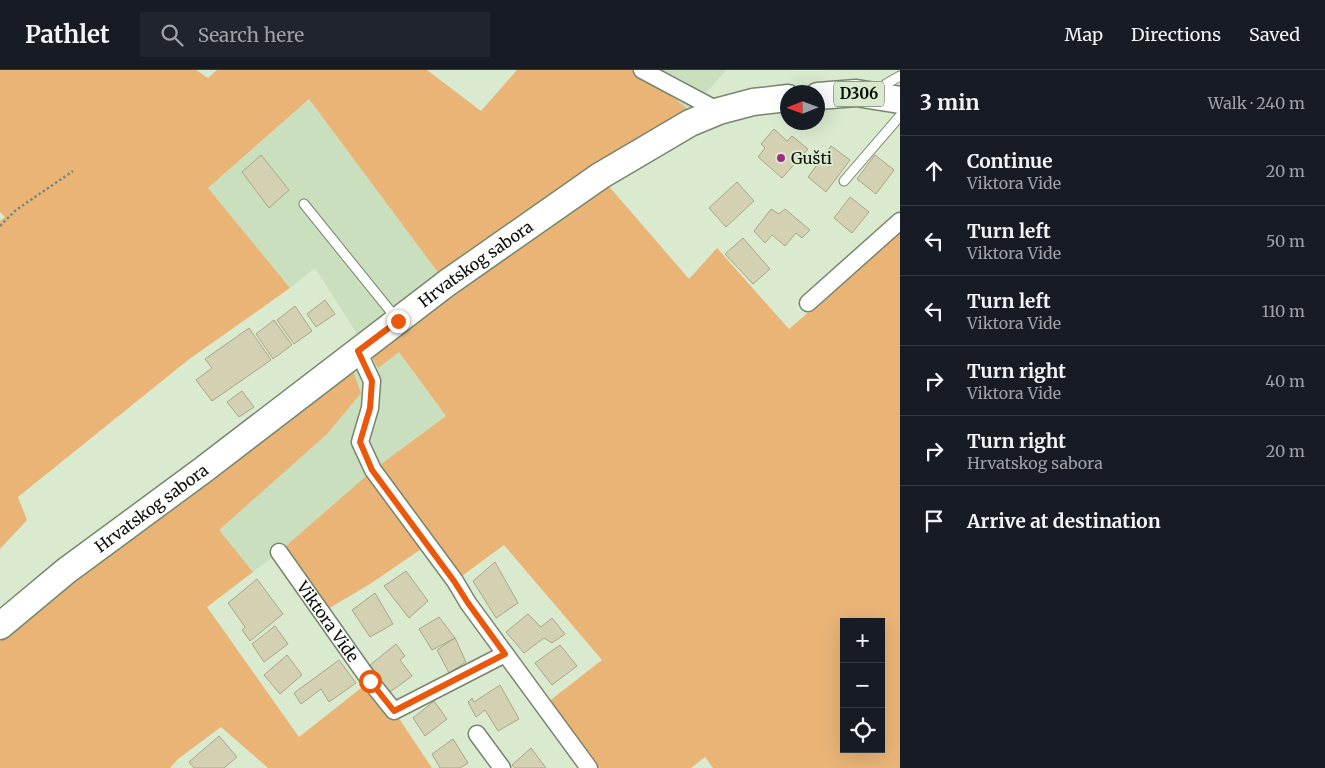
<!DOCTYPE html>
<meta charset="utf-8">
<style>
body{margin:0;font-family:Merriweather,serif;background:#20242c;color:#f1f3f6}
.controls{position:absolute;right:15px;bottom:15px;display:grid;overflow:hidden;border-radius:0px;box-shadow:0 5px 20px #0002}
.controls button{width:45px;height:45px;display:grid;place-items:center;padding:0;border:0;border-bottom:1px solid #363941;background:#171b24;color:#f1f3f6;font:25px sans-serif}
.compass{position:absolute;left:780px;top:15px;width:45px;height:45px;border-radius:50%;background:#171b24;box-shadow:0 5px 20px #0002;rotate:269deg}
.stop{position:absolute;width:15px;height:15px;margin:-11px;border:4px solid #ea580c;border-radius:50%;background:#fff}
.stop.end{background:#ea580c;border-color:#fff;box-shadow:0 1px 5px #0008}
.list{margin:0;padding:0;list-style:none}
h2{display:flex;justify-content:space-between;align-items:center;height:65px;margin:0;padding:0 20px;font-size:21px}
h2 small{font-size:16px;font-weight:400;color:#9ea1a6}
.list li{display:grid;grid-template-columns:32px 1fr auto;gap:15px;align-items:center;box-sizing:border-box;height:70px;padding:0 20px;border-top:1px solid #363941}
.list b{display:block;font-size:19px;white-space:nowrap}
.list p{margin:0;font-size:16px;white-space:nowrap;color:#9ea1a6}
.list em{font-size:16px;font-style:normal;color:#9ea1a6}
.icon{flex:none;width:28px;height:28px;fill:none;stroke:currentColor;stroke-width:2;stroke-linecap:round;stroke-linejoin:round}
.map{position:relative;flex:none;width:900px;height:698px;overflow:hidden}
header{display:flex;align-items:center;gap:30px;box-sizing:border-box;height:70px;padding:0 25px;background:#171b24;border-bottom:1px solid #363941}
header strong{font-size:24px}
nav{display:flex;gap:28px;margin-inline-start:auto;font-size:18px}
.search{width:350px;height:45px;background:#20242c;display:flex;align-items:center;gap:12px;box-sizing:border-box;padding:0 18px;border-radius:0px;color:#9ea1a6;font-size:19px}
main{display:flex}
aside{flex:1;background:#171b24}
.map>svg:first-child{display:block}
.built{fill:#cadfbd}
.green{fill:#e9b476;fill-rule:evenodd}
.building{fill:#d4d1b3;stroke:#a9a689}
.lines{fill:none;stroke-linecap:round;stroke-linejoin:round}
.lane-casing{stroke:#77866d;stroke-width:11}
.street-casing{stroke:#77866d;stroke-width:19}
.primary-casing{stroke:#77866d;stroke-width:29}
.path{stroke:#7d8976;stroke-width:2.5;stroke-dasharray:2.5 2.5;stroke-linecap:butt}
.lane{stroke:#fff;stroke-width:9}
.street{stroke:#fff;stroke-width:16}
.primary{stroke:#fff;stroke-width:26}
.route{stroke:#ea580c;stroke-width:6}
.poi-dot{fill:#9d2b89;stroke:#d9eacf;stroke-width:2}
.labels{text-anchor:middle;stroke-width:4;stroke-linejoin:round;paint-order:stroke}
.shield{fill:#d9eacf;stroke:#474f42;stroke-width:1}
.shield-label{font-size:15px;font-weight:bold;fill:#080d05}
.poi-label{font-size:16px;fill:#080d05;stroke:#d9eacf;text-anchor:start}
.street-label{font-size:16px;fill:#080d05;stroke:#d9eacf}
</style>
<header>
<strong>Pathlet</strong>
<div class="search"><svg class="icon" aria-label="search" viewBox="0 0 24 24"><circle cx="10" cy="10" r="6"/><path d="M15 15l6 6"/></svg>Search here</div>
<nav><a>Map</a><a>Directions</a><a>Saved</a></nav>
</header>
<main>
<div class="map">
<svg width="900" height="698" viewBox="0 0 900 698">
<rect width="100%" height="100%" fill="#d9eacf"/>
<!-- built -->
<path class="built" d="M641,0H726L700,30L699,49Z
M309,29L447,213L399,282L446,346L373,400L279,482L253,502L218,460L327,364L348,288L365,276L315,198L290,218L208,118Z"/>
<!-- green -->
<path class="green" d="M0,0H196L208,8L217,0H427L481,41L517,0H641L699,49L600,106L689,209L717,178L789,259L900,163V698H713L705,687L691,698H589L543,636L602,590L504,475L455,511L427,475L370,514L321,543L279,482L373,400L446,346L399,282L378,298L365,276L446,213L309,29L208,118L290,218L188,290L18,427L27,450L0,479V151L5,147L0,142ZM844,552H881V679H844Z
M348,288L361,323L327,364L219,460L253,502L207,537L299,667L370,611L394,641L432,698H268L221,657L178,689L170,698H0V556Z"/>
<!-- building -->
<path class="building" d="M774,59L787,71L792,66L808,79L782,108L758,87L765,78L761,74Z
M831,76L850,90L826,122L808,107Z
M261,85L289,120L269,138L242,102Z
M875,85L894,100L876,124L857,109Z
M737,112L754,131L726,157L709,138Z
M850,127L869,142L852,163L834,148Z
M771,139L779,144L785,139L810,160L802,168L796,163L785,176L772,165L765,173L754,161Z
M743,168L770,199L753,214L725,184Z
M325,230L335,244L316,257L307,244Z
M295,236L312,261L294,274L277,250Z
M274,250L292,275L273,289L256,264Z
M249,258L271,290L212,331L196,310L212,298L205,289Z
M242,321L254,337L239,347L227,332Z
M495,492L518,533L496,548L473,511Z
M406,501L428,531L409,548L384,516Z
M257,509L283,544L250,571L242,560L245,557L228,533Z
M375,523L393,554L370,567L352,540Z
M528,544L541,557L552,548L565,564L552,573L544,568L524,583L506,562Z
M439,547L455,568L432,580L419,559Z
M275,556L288,574L264,592L252,574Z
M455,568L466,592L449,603L437,580Z
M396,574L405,586L400,590L412,606L390,622L370,595Z
M560,575L577,596L552,615L535,593Z
M287,585L302,605L280,624L264,605Z
M339,590L356,613L329,632L321,619L301,634L294,623Z
M500,615L519,649L498,661L485,640L476,647L468,632L472,628L474,632Z
M434,631L447,649L425,666L413,648Z
M219,666L237,687L224,698H194L189,692Z
M453,669L468,693L460,698H440L432,684Z
M531,678L546,698H515L512,695Z"/>
<g class="lines">
<defs>
<path id="lane" d="M880,24L886,14L900,6
M844,111L900,46
M304,134L396,248"/>
<g id="street">
<path d="M642,0L719,41"/>
<path d="M808,233L900,151"/>
<path d="M358,281L372,311L370,338L360,372L373,400L455,511L468,533L589,698"/>
<path id="s1" d="M279,482L370,611L394,641L505,584"/>
<path d="M477,664L502,698"/>
</g>
<g id="primary">
<path d="M818,26L856,23L900,30"/>
<path id="s2" d="M0,556L66,501L203,400L447,213L600,106L690,53L719,41L753,32L788,28"/>
</g>
</defs>
<!-- lane casing -->
<use href="#lane" class="lane-casing"/>
<!-- street casing -->
<use href="#street" class="street-casing"/>
<!-- primary casing -->
<use href="#primary" class="primary-casing"/>
<!-- path -->
<path class="path" d="M0,156L16,140L73,101"/>
<!-- lane -->
<use href="#lane" class="lane"/>
<!-- street -->
<use href="#street" class="street"/>
<!-- primary -->
<use href="#primary" class="primary"/>
</g>
<g class="lines">
<!-- route -->
<path class="route" d="M370,611L394,641L505,584L468,533L454,511L372,400L360,372L370,338L372,311L358,281L398,251"/>
</g>
<!-- markers -->
<circle class="poi-dot" cx="781" cy="88" r="5"/>
<g class="labels">
<!-- shield labels -->
<rect class="shield" x="834" y="11.5" width="50" height="25" rx="4"/>
<g class="shield-label">
<text x="859" y="29">D306</text>
</g>
<!-- poi labels -->
<g class="poi-label">
<text x="791" y="94">Gušti</text>
</g>
<!-- street labels -->
<g class="street-label">
<text dy="6" stroke="none"><textPath href="#s2" startOffset="598">Hrvatskog sabora</textPath></text>
<text dy="6" stroke="none"><textPath href="#s2" startOffset="192">Hrvatskog sabora</textPath></text>
<text dy="6" stroke="none"><textPath href="#s1" startOffset="85">Viktora Vide</textPath></text>
</g>
</g>
</svg>
<div class="controls">
<button>+</button>
<button>−</button>
<button><svg class="icon" aria-label="locate" viewBox="0 0 24 24"><circle cx="12" cy="12" r="6"/><path d="M12 2v4M12 18v4M2 12h4M18 12h4"/></svg></button>
</div>
<svg class="compass" viewBox="-18 -18 36 36"><path d="M0-13l5 13h-10z" fill="#e53935"/><path d="M0 13l5-13h-10z" fill="#9ea1a6"/></svg>
<div class="stop" style="left:370px;top:611px"></div>
<div class="stop end" style="left:398px;top:251px"></div>
</div>
<aside>
<h2>3 min<small>Walk · 240 m</small></h2>
<ul class="list">
<li><svg class="icon" aria-label="ahead" viewBox="0 0 24 24"><path d="M12 20V5M6 11l6-6 6 6"/></svg><div><b>Continue</b><p>Viktora Vide</p></div><em>20 m</em></li>
<li><svg class="icon" aria-label="left" viewBox="0 0 24 24"><path d="M17 20v-9H6M10 6l-5 5 5 5"/></svg><div><b>Turn left</b><p>Viktora Vide</p></div><em>50 m</em></li>
<li><svg class="icon" aria-label="left" viewBox="0 0 24 24"><path d="M17 20v-9H6M10 6l-5 5 5 5"/></svg><div><b>Turn left</b><p>Viktora Vide</p></div><em>110 m</em></li>
<li><svg class="icon" aria-label="right" viewBox="0 0 24 24"><path d="M7 20v-9h11M14 6l5 5-5 5"/></svg><div><b>Turn right</b><p>Viktora Vide</p></div><em>40 m</em></li>
<li><svg class="icon" aria-label="right" viewBox="0 0 24 24"><path d="M7 20v-9h11M14 6l5 5-5 5"/></svg><div><b>Turn right</b><p>Hrvatskog sabora</p></div><em>20 m</em></li>
<li><svg class="icon" aria-label="arrive" viewBox="0 0 24 24"><path d="M6 21V4h12l-3 4 3 4H6"/></svg><div><b>Arrive at destination</b></div></li>
</ul>
</aside>
</main>
